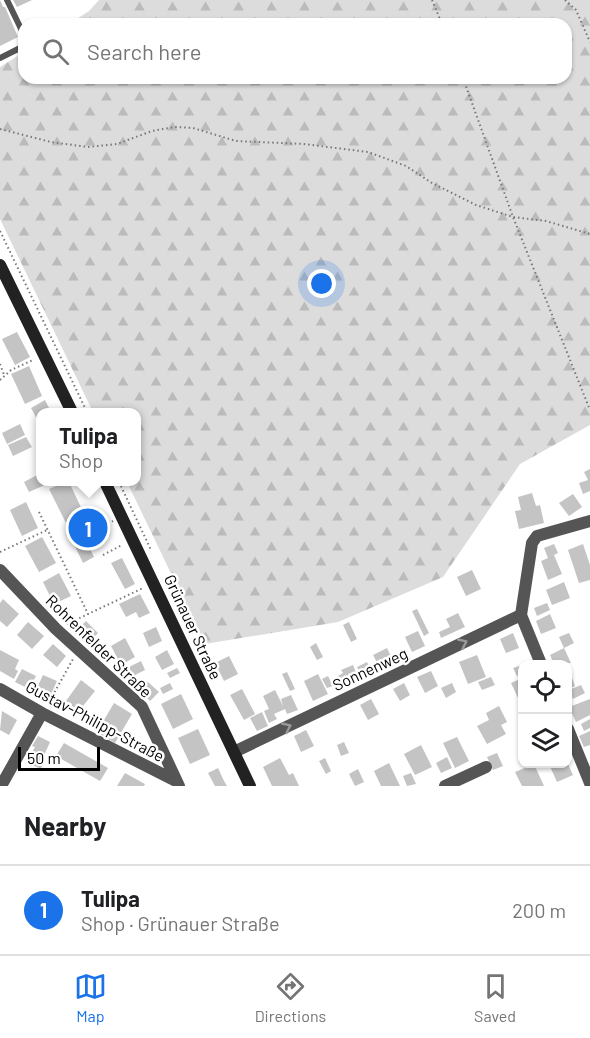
<!DOCTYPE html>
<meta charset="utf-8">
<style>
body{margin:0;font-family:Barlow,sans-serif;background:#f6f6f6;color:#202124}
.controls{position:absolute;right:18px;bottom:18px;display:grid;overflow:hidden;border-radius:12px;box-shadow:0 2px 4px #0004}
.controls button{width:54px;height:54px;display:grid;place-items:center;padding:0;border:0;border-bottom:2px solid #e0e0e0;background:#fff;color:#202124;font:30px sans-serif}
.scale{position:absolute;left:18px;bottom:15px;width:82px;box-sizing:border-box;padding-left:6px;border:3px solid #000;border-top:0;font-size:16px;line-height:21px;white-space:nowrap;color:#000;-webkit-text-stroke:4px #fff;paint-order:stroke}
.you{position:absolute;left:322px;top:284px;width:21px;height:21px;margin:-15px;border:4px solid #fff;border-radius:50%;background:#1a73e8;box-shadow:0 0 0 9px #1a73e833}
.badge{display:grid;place-items:center;width:39px;height:39px;border-radius:50%;background:#1a73e8;color:#fff;font-size:20px;font-weight:700}
.pin{position:absolute;translate:-50% -50%;border:3px solid #fff;box-shadow:0 2px 6px #0006}
.popup{position:absolute;left:36px;top:408px;width:105px;height:78px;box-sizing:border-box;display:grid;place-content:center;border-radius:12px;background:#fff;filter:drop-shadow(0 2px 4px #0005);font-size:20px;white-space:nowrap;color:#757577}
.popup b{font-size:22px;color:#202124}
.popup::after{content:'';position:absolute;left:50%;top:100%;margin-left:-12px;border:12px solid transparent;border-top-color:#fff}
.list{margin:0;padding:0;list-style:none}
h2{display:flex;justify-content:space-between;align-items:center;height:78px;margin:0;padding:0 24px;font-size:26px}
h2 small{font-size:20px;font-weight:400;color:#757577}
.list li{display:grid;grid-template-columns:39px 1fr auto;gap:18px;align-items:center;box-sizing:border-box;height:90px;padding:0 24px;border-top:2px solid #e0e0e0}
.list b{display:block;font-size:22px;white-space:nowrap}
.list p{margin:0;font-size:20px;white-space:nowrap;color:#757577}
.list em{font-size:20px;font-style:normal;color:#757577}
.icon{flex:none;width:33px;height:33px;fill:none;stroke:currentColor;stroke-width:2;stroke-linecap:round;stroke-linejoin:round}
.map{position:relative;flex:none;width:590px;height:786px;overflow:hidden}
.search{position:absolute;background:#fff;box-shadow:0 2px 4px #0004;left:18px;right:18px;top:18px;height:66px;display:flex;align-items:center;gap:15px;box-sizing:border-box;padding:0 21px;border-radius:18px;color:#757577;font-size:22px}
.sheet{height:168px;background:#fff}
nav{display:flex;justify-content:space-around;align-items:center;box-sizing:border-box;height:84px;border-top:2px solid #e0e0e0;background:#fff;font-size:16px;color:#757577}
nav a{display:grid;justify-items:center;gap:3px}
nav .on{color:#1a73e8}
.map>svg:first-child{display:block}
.forest{fill:url(#forest-firs)}
.building{fill:#c4c4c4}
.lines{fill:none;stroke-linecap:round;stroke-linejoin:round}
.path{stroke:#777;stroke-width:2;stroke-dasharray:1.5 3;stroke-linecap:butt}
.lane{stroke:#555;stroke-width:6}
.street{stroke:#555;stroke-width:12}
.secondary{stroke:#222;stroke-width:12}
.oneway{stroke:#999}
.labels{text-anchor:middle;stroke-width:5;stroke-linejoin:round;paint-order:stroke}
.street-label{font-size:16px;fill:#000;stroke:#fff}
</style>
<div class="map">
<svg width="590" height="786" viewBox="0 0 590 786">
<defs>
<pattern id="forest-firs" width="22" height="20" patternUnits="userSpaceOnUse" patternTransform="scale(1.5)"><rect width="22" height="20" fill="#dcdcdc"/><path d="M5 1l3.5 6h-7zM16 11l3.5 6h-7z" fill="#bbb"/></pattern>
</defs>
<rect width="100%" height="100%" fill="#fff"/>
<!-- forest -->
<path class="forest" d="M99,0H590V425L520,464L443,577L338,622L205,644L127,482H136V412H93L0,219V67L24,52V78H566V24H69L89,11Z"/>
<!-- building -->
<path class="building" d="M0,0L3,7H5L18,37L0,46Z
M13,0H32L17,7Z
M17,332L30,357L15,365L2,339Z
M29,366L42,396L25,404L11,374Z
M45,400L51,412H40V425L31,408Z
M20,424L25,435L7,444L2,433Z
M26,437L32,447L13,456L8,445Z
M590,469V491L583,494L579,483L588,480L584,472Z
M39,474L40,482H43L45,485L29,492L24,482Z
M65,482H69L87,520L69,529L49,489Z
M532,493L536,506L540,505L544,523L519,529L515,511L521,510L518,497Z
M573,494L582,507L569,516L559,503Z
M26,502L38,528L22,536L10,510Z
M97,514L100,521L93,525L89,517Z
M84,536L94,557L83,563L73,542Z
M42,537L56,563L39,572L25,546Z
M554,544L558,553L554,555L562,574L548,580L541,561L548,558L544,548Z
M583,544L590,565V580L579,583L568,550Z
M122,558L135,584L125,589L111,563Z
M472,570L481,589L466,596L457,577Z
M59,573L71,596L54,604L43,582Z
M564,582L570,598L552,605L546,590Z
M140,594L150,613L139,618L136,612L126,617L119,604Z
M3,599L19,614L7,627L0,621V603Z
M547,603L550,610L537,616L534,608Z
M417,609L429,633L424,636L412,611Z
M458,613L465,627L441,638L439,632L450,627L446,619Z
M550,614L556,628L541,634L536,621Z
M86,621L98,633L89,642L77,630Z
M28,622L44,636L32,649L17,635Z
M349,622L357,639L351,642L343,625Z
M156,627L162,641L149,647L143,633Z
M418,631L425,646L412,652L405,637Z
M513,633L519,648L506,653L500,639Z
M569,633L574,643L564,648L559,637Z
M125,638L135,657L121,665L111,646Z
M316,643L323,657L317,660L310,647Z
M53,644L66,656L57,667L43,655Z
M387,648L394,663L381,670L373,655Z
M564,648L571,663L554,664L550,655Z
M0,650L19,660L15,669L18,671L14,679L0,671Z
M167,650L174,664L162,670L155,657Z
M477,655L486,677L468,684L459,662Z
M229,656L238,674L224,681L215,663Z
M141,661L145,670L131,677L127,668Z
M367,662L372,672L362,677L357,667Z
M353,665L359,680L348,685L347,682L340,685L336,677L343,673L341,670Z
M522,665V674L517,676L513,668Z
M177,668L180,673L170,678L167,673Z
M22,669L36,676L29,689L15,682Z
M431,671L438,686L425,693L417,677Z
M287,672L295,689L290,691L282,674Z
M570,672L575,686L568,689V673Z
M318,674L328,694L313,701L304,681Z
M43,675L57,681L48,701L34,694Z
M328,676L333,686L327,688L322,679Z
M491,677L495,685L482,690L478,682Z
M522,678V702L520,697L518,698L511,683Z
M81,680L95,691L79,711L66,701Z
M148,682L159,692L150,701L139,690Z
M170,683L173,689L163,694L160,688Z
M404,683L410,695L400,701L393,689Z
M452,683L456,692L446,698L441,688Z
M581,685L585,693L573,699L569,690Z
M242,689L255,714L244,720L230,695Z
M275,690L283,706L281,699L291,695L298,710L287,714L285,709L274,714L277,719L269,723L264,711L269,709L263,696Z
M181,694L193,719L173,729L161,704Z
M371,699L379,714L368,720L360,705Z
M590,699V715L576,722L569,707Z
M114,703L132,714L115,743L97,732Z
M499,706L507,722L501,725L506,734L487,744L477,726L489,720L486,713Z
M2,711L17,720L9,735L0,730Z
M262,712L268,726L257,731L250,718Z
M590,719V728L584,731L581,724Z
M198,729L210,755L190,764L178,738Z
M306,730L314,746L301,752L294,736Z
M590,731V745L584,747L579,736Z
M38,736L50,742L41,762L30,756L35,747L32,746Z
M457,737L469,761L455,768L443,743Z
M344,742L349,753L341,756L337,745Z
M64,743L108,768L100,781L56,756Z
M421,745L432,767L415,775L404,754Z
M497,753L503,766L493,770L487,757Z
M447,757L452,768L441,773L436,763Z
M31,758L43,763L41,769L28,763Z
M280,758L289,775L293,773L299,786H272L263,767Z
M325,758L331,771L326,774L319,761Z
M389,763L400,786H381L374,771Z
M534,764L544,786H522L515,772Z
M549,764H568L573,775L557,782Z
M218,768L224,781L227,786H215L208,773Z
M358,769L364,782L355,786L349,774Z
M125,773L145,784L144,786H117Z
M411,773L416,784L407,786L403,776Z"/>
<g class="lines">
<!-- path -->
<path class="path" d="M432,0L442,24
M565,0L576,10L590,42
M463,78L513,217L590,410
M0,129L51,142L88,147L117,144L152,131L175,127L193,128L236,141L304,144L368,152L406,166L432,183L476,205L513,217L546,221L590,234
M0,231L87,412
M0,364L4,375
M0,380L11,370L33,360
M119,482L151,550
M39,512L88,614
M92,532L113,521
M0,552L47,530
M103,555L122,545
M67,624L143,588
M48,704L73,659"/>
<!-- lane -->
<path class="lane" d="M7,0L24,35
M0,58L24,46"/>
<!-- street -->
<path class="street" d="M0,570L56,629L142,707L179,786
M541,664L521,615L532,543L537,536L590,521
M0,689L42,713L176,781
M568,729L590,783
M234,752L521,615
M1,786L42,713
M445,786L486,767"/>
<!-- secondary -->
<path class="secondary" d="M0,265L72,412
M105,482L250,786"/>
</g>
<!-- one-way arrows -->
<defs><path id="oneway-chevron" d="M-2-3.5L2.5 0L-2 3.5" fill="none" stroke-width="1.6" stroke-linecap="round" stroke-linejoin="round" transform="scale(1.5)"/></defs>
<g class="oneway">
<use href="#oneway-chevron" transform="translate(463 643) rotate(-25)"/>
<use href="#oneway-chevron" transform="translate(287 727) rotate(-25)"/>
</g>
<g class="labels">
<!-- street labels -->
<g class="street-label">
<text transform="translate(193 627) rotate(65)" y="6">Grünauer Straße</text>
<text transform="translate(99 646) rotate(44)" y="6">Rohrenfelder Straße</text>
<text transform="translate(370 669) rotate(-25)" y="6">Sonnenweg</text>
<text transform="translate(95 721) rotate(28)" y="6">Gustav-Philipp-Straße</text>
</g>
</g>
</svg>
<div class="controls">
<button><svg class="icon" aria-label="locate" viewBox="0 0 24 24"><circle cx="12" cy="12" r="6"/><path d="M12 2v4M12 18v4M2 12h4M18 12h4"/></svg></button>
<button><svg class="icon" aria-label="layers" viewBox="0 0 24 24"><path d="M12 4l9 5-9 5-9-5zM3 14l9 5 9-5"/></svg></button>
</div>
<div class="scale">50 m</div>
<div class="you"></div>
<div class="pin badge" style="left:88px;top:528px">1</div>
<div class="popup"><b>Tulipa</b>Shop</div>
<div class="search"><svg class="icon" aria-label="search" viewBox="0 0 24 24"><circle cx="10" cy="10" r="6"/><path d="M15 15l6 6"/></svg>Search here</div>
</div>
<section class="sheet">
<h2>Nearby<small></small></h2>
<ul class="list">
<li><span class="badge">1</span><div><b>Tulipa</b><p>Shop · Grünauer Straße</p></div><em>200 m</em></li>
</ul>
</section>
<nav>
<a class="on"><svg class="icon" aria-label="map" viewBox="0 0 24 24"><path d="M3 6l6-2 6 2 6-2v14l-6 2-6-2-6 2zM9 4v14M15 6v14"/></svg>Map</a>
<a><svg class="icon" aria-label="directions" viewBox="0 0 24 24"><path d="M12 3l9 9-9 9-9-9zM9 14v-3h6M13 9l2 2-2 2"/></svg>Directions</a>
<a><svg class="icon" aria-label="saved" viewBox="0 0 24 24"><path d="M7 4h10v16l-5-4-5 4z"/></svg>Saved</a>
</nav>
